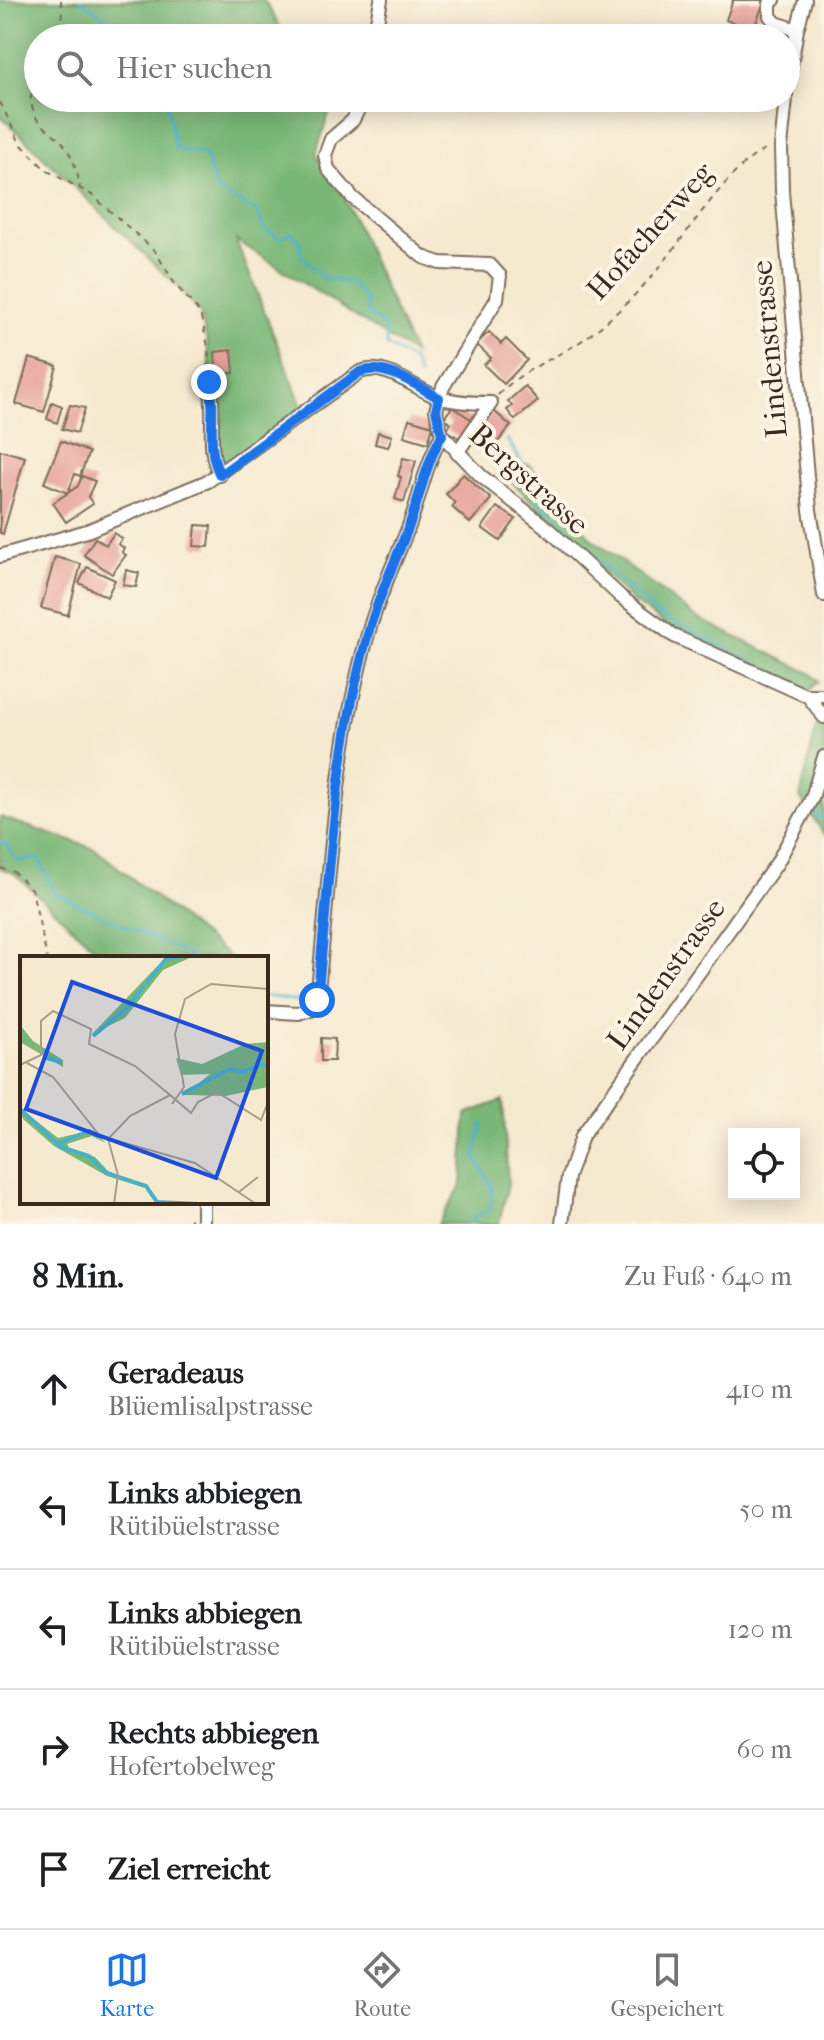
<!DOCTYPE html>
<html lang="de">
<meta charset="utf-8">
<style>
body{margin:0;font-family:"IM FELL French Canon",serif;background:#f2f2f2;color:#202124}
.controls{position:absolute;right:24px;bottom:24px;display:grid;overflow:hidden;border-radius:0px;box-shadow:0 4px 20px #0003}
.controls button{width:72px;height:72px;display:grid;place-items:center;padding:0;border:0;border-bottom:2px solid #e0e0e0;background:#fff;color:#202124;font:40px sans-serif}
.stop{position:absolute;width:24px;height:24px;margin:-18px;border:6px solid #1a73e8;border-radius:50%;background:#fff}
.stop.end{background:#1a73e8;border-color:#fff;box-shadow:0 2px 8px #0008}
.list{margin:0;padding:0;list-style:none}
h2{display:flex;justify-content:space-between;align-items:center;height:104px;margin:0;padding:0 32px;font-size:34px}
h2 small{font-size:26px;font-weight:400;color:#757577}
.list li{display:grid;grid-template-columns:52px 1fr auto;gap:24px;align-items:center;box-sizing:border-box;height:120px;padding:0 32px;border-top:2px solid #e0e0e0}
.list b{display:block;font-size:30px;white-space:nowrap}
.list p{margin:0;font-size:26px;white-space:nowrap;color:#757577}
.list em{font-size:26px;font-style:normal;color:#757577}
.icon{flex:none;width:44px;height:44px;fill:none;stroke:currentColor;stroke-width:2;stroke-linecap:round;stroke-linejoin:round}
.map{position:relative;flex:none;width:824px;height:1224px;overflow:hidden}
.search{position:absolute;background:#fff;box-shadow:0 4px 20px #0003;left:24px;right:24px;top:24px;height:88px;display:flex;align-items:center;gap:20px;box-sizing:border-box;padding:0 28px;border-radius:44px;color:#757577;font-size:30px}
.sheet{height:704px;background:#fff}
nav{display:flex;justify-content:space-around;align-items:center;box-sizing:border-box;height:112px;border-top:2px solid #e0e0e0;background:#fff;font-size:22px;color:#757577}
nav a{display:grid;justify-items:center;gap:4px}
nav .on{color:#1a73e8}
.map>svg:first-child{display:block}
.forest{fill:#79b777;stroke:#5a704a;stroke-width:2}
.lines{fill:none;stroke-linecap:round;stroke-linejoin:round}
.stream{stroke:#48b1c7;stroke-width:3}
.building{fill:#e59b95}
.minor-casing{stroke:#7c6d5c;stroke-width:16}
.path{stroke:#7c6d5c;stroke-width:2;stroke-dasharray:6 6;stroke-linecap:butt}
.minor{stroke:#fff;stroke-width:12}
.route{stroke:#1a73e8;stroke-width:10}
.labels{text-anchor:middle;stroke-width:8;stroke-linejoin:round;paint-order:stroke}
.street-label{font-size:30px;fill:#3b2a1e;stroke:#fcf5e5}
.inset-river{fill:none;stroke:#48b1c7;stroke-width:4}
.inset-road{fill:none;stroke:#ab9d88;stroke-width:2}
.view{fill:#1d4ed8;fill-opacity:0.15;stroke:#1d4ed8;stroke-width:4}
.inset-edge{fill:none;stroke:#3b2a1e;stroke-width:4}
</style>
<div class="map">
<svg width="824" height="1224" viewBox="0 0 824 1224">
<rect width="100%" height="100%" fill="#fcf5e5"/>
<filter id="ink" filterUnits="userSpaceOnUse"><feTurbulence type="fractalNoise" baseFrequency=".0125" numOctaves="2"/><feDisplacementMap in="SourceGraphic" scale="16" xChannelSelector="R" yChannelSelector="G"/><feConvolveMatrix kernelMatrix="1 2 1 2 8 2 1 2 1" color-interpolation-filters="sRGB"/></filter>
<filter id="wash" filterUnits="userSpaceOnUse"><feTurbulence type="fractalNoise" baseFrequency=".006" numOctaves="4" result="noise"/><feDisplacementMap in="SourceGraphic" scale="32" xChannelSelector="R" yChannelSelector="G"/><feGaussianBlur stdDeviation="1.8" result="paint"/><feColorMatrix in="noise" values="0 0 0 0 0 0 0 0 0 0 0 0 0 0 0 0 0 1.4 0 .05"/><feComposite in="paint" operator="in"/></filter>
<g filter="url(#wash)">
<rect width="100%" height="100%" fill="#f5e9cf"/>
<!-- forest -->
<path class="forest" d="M0,0H264L287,38H38V98H323L330,110L316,154L341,190L414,354L236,240L304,411L220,475L207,341L200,313L175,284L0,115Z
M528,464L591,538L697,618L810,673L819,681L805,695L704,651L634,603L499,469Z
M824,704V834L800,798L821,705Z
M0,817L95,849L231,958H113L101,954L14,873L0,868Z
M503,1100L508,1184L499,1224H438L462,1184L466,1114Z"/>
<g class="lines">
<!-- stream -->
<path class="stream" d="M80,0L117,26L125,38
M166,98L175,148L205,155L216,190L257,212L264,229L280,238L292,232L300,242V254L323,278L352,283L367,301V313L385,327L387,346L413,361L419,377
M507,439L526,470L535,496L596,558L655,613L805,688
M824,786L814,808L818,817L824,818
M0,842L7,845L17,861L38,858L56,894L195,958
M266,996L304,1002
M471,1224L474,1218L489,1210L493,1189L475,1156L483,1124"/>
</g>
<g id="blocks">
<!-- building -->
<path class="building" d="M733,0H765L753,30L726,20Z
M489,332L501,344L506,339L527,360L504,384L484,365L491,358L476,344Z
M232,350L234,373L224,374V381L213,382L212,368H216L215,352Z
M29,358L57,366L44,412L16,404Z
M525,386L538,401L515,420L507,410L512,406L508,401Z
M52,402L62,406L57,423L47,419Z
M70,405L85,408L77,433L62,429Z
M452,407L474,421L462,440L447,430L451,423L444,418Z
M494,411L511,426L490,451L476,437L482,430L479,427Z
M409,419L433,426L428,443L404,436Z
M378,432L392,436L388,447L375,444Z
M61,441L89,452L80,476L75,474L68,493L44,483Z
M0,450L25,457L3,534L0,533Z
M403,458L416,461L404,502L395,499L401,477L398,476Z
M463,474L491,499L470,523L452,507L455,503L446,494Z
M82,476L95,481L88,497L93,504L66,522L53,503L78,486Z
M497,507L516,519L500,541L482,528Z
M196,525L211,526L209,547L194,546Z
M114,533L122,539L118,544L124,548L122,552L126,555L112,574L84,555L95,538L106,545Z
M55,557L81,564L68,615L41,608Z
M87,567L115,580L107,597L79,583Z
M126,570L139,573L136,587L123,585Z
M321,1038L335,1039L334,1061H321Z"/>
</g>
</g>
<g filter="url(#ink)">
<use href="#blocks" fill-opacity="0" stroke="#7c6d5c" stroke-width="2"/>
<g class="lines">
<defs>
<path id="minor" d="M774,0L770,3V16L776,23L797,30
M374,38L381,0
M786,94L797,30L805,0
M364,98L353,120L331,139L325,155L328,169L353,198L423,257L440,263L490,265L500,276L497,299L443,387L436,410L442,435L481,476L547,528L621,597L674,636L805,695H824
M786,98L781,147L782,191L810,510L824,595
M209,382C218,413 204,446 220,475
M457,453L491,403
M0,556L87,531L208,481L360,372C386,362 412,387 435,396C451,402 474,403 491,403
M808,696L824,717
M266,1011L298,1013L311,1009L317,1000C330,878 334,753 368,634C378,597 395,561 409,526C420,496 426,463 442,435
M203,1202V1224
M562,1224L568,1177L582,1136L777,863L812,798L824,757"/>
</defs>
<!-- minor casing -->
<use href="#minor" class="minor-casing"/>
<!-- path -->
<path class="path" d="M61,0L63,38
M38,71C28,82 29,107 37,119C44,129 58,135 65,146C74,159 77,171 80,187
M0,102L20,143L46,170L92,195L155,251L175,284L200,313L208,346L209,369
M498,395C520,372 544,363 570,348C601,330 630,301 653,275C680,245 733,159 768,149
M0,868L14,872L32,890L47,958
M188,1224L192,1215"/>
<!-- minor -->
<use href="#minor" class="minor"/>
</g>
</g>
<g class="lines" filter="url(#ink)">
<!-- route -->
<path class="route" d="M209,382C218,413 204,445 220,475L360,372C385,362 417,386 439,398L436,410L442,435C426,463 420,496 409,526C395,562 378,597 368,634C334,753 330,878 317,1000"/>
</g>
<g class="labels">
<!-- street labels -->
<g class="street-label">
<text transform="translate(650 231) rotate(-48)" y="10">Hofacherweg</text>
<text transform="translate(769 349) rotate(-95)" y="10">Lindenstrasse</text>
<text transform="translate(529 479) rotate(42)" y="10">Bergstrasse</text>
<text transform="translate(666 974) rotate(-54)" y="10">Lindenstrasse</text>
</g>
</g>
<!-- overview -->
<g transform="translate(20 956)">
<rect width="248" height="248" fill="#f5e9cf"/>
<path d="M147,0H174L143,14L105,62L72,78ZM0,69L13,85L43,104V111L0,86ZM248,86V131L206,140L164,139L190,118L161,119L156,102L182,108L225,88ZM0,152L38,182L73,174L86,187L72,180L47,188L50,193L75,201L88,215L125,229L129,233L87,220L34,190L3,163Z" fill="#79b777"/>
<path class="inset-river" d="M126,28L146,3L162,0M73,80L107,52L124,30M24,93L27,102L41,106M162,138L209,113L222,116L248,107M0,153L41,191L69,200L86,217L126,230L137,246L179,248M37,188L69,175L78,181"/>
<path class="inset-road" d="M7,107L33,121L80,180L175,207L236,248M0,109L21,99V65L33,55L71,73L69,88L115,110L150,139M152,148L164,131L155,78L165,43L191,28L248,33M219,236L238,221M94,248L98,219L88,183L110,160L150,139L171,157L178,146L197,136L241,164L248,146"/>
<path class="view" d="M52,26L242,95L196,222L6,153Z"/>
<rect width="248" height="248" class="inset-edge"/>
</g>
</svg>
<div class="controls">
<button><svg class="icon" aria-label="locate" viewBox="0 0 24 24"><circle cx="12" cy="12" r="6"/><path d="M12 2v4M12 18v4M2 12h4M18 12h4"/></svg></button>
</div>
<div class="stop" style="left:317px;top:1000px"></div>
<div class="stop end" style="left:209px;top:382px"></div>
<div class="search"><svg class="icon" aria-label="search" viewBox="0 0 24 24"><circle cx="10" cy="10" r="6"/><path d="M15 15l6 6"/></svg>Hier suchen</div>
</div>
<section class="sheet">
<h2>8 Min.<small>Zu Fuß · 640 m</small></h2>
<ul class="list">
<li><svg class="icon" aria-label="ahead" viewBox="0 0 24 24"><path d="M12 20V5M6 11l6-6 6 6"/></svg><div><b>Geradeaus</b><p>Blüemlisalpstrasse</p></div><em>410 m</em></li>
<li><svg class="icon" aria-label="left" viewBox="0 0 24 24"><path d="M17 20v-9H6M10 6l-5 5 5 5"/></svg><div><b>Links abbiegen</b><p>Rütibüelstrasse</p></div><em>50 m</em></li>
<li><svg class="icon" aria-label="left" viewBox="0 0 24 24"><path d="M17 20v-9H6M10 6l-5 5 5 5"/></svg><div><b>Links abbiegen</b><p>Rütibüelstrasse</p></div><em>120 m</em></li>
<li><svg class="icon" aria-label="right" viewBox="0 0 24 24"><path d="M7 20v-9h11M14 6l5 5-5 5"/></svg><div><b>Rechts abbiegen</b><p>Hofertobelweg</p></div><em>60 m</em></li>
<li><svg class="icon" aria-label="arrive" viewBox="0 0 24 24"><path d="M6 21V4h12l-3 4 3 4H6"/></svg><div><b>Ziel erreicht</b></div></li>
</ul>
</section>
<nav>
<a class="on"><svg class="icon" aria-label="map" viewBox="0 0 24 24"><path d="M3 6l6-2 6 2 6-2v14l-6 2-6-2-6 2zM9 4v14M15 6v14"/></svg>Karte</a>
<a><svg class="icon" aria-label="directions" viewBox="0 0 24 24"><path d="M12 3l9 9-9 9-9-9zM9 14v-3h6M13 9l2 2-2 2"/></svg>Route</a>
<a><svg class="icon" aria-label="saved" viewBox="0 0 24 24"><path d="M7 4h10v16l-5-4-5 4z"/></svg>Gespeichert</a>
</nav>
